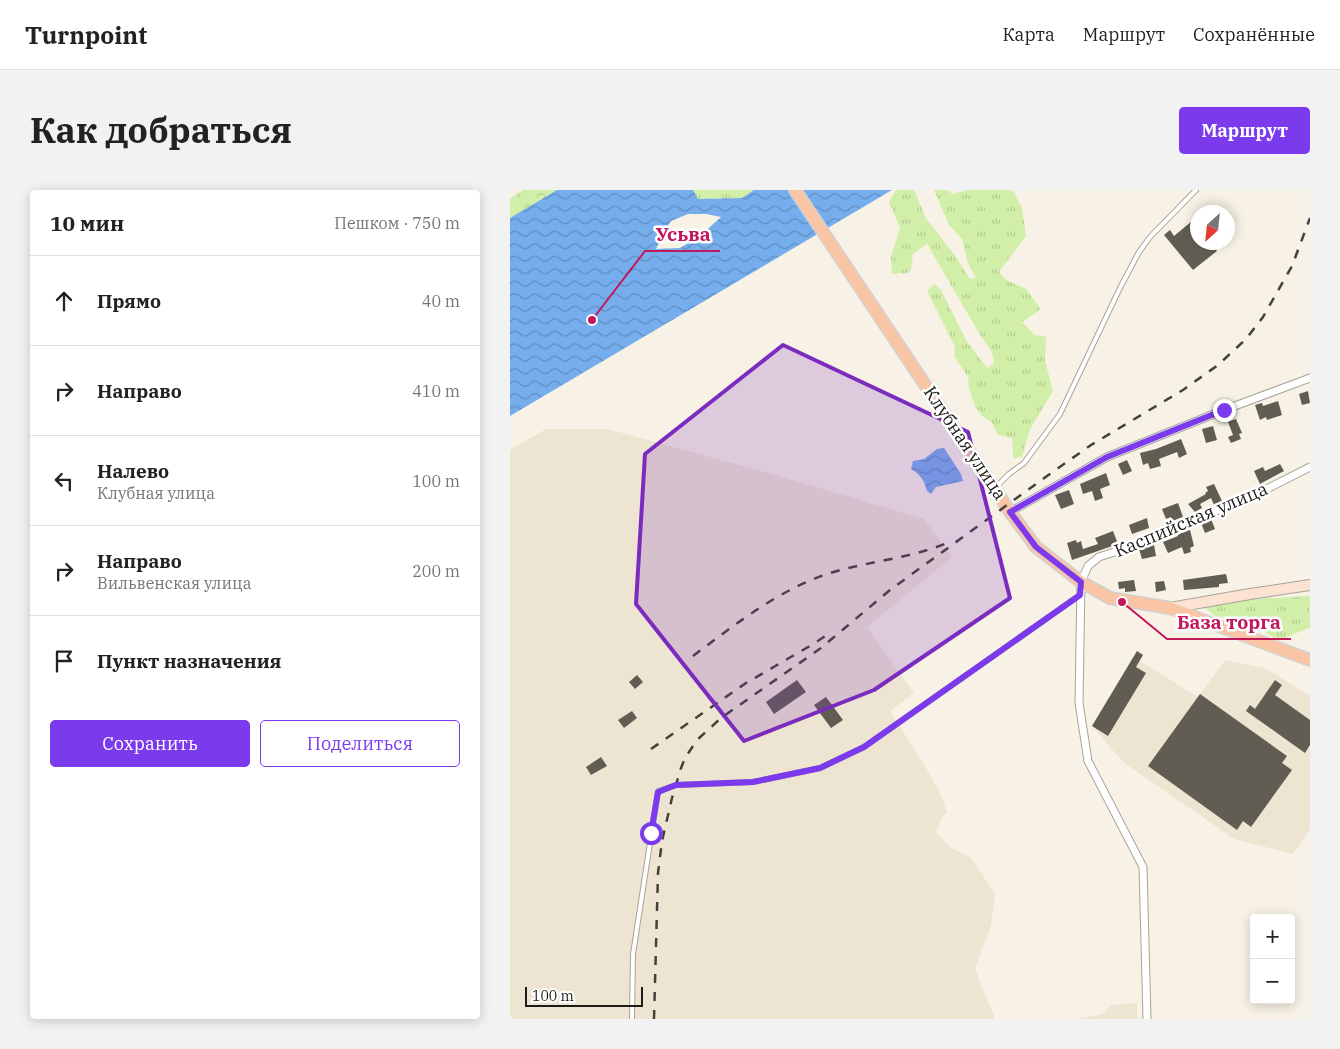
<!DOCTYPE html>
<html lang="ru">
<meta charset="utf-8">
<style>
body{margin:0;font-family:"IBM Plex Serif",serif;background:#f2f2f2;color:#222}
.controls{position:absolute;right:15px;bottom:15px;display:grid;overflow:hidden;border-radius:5px;box-shadow:0 2px 12px #0003}
.controls button{width:45px;height:45px;display:grid;place-items:center;padding:0;border:0;border-bottom:1px solid #e0e0e0;background:#fff;color:#222;font:25px sans-serif}
.compass{position:absolute;left:680px;top:15px;width:45px;height:45px;border-radius:50%;background:#fff;box-shadow:0 2px 12px #0003;rotate:207deg}
.scale{position:absolute;left:15px;bottom:12px;width:118px;box-sizing:border-box;padding-left:5px;border:2px solid #1d1b17;border-top:0;font-size:14px;line-height:18px;white-space:nowrap;color:#1d1b17;-webkit-text-stroke:4px #fff;paint-order:stroke}
.stop{position:absolute;width:15px;height:15px;margin:-11px;border:4px solid #7c3aed;border-radius:50%;background:#fff}
.stop.end{background:#7c3aed;border-color:#fff;box-shadow:0 1px 5px #0008}
.list{margin:0;padding:0;list-style:none}
h2{display:flex;justify-content:space-between;align-items:center;height:65px;margin:0;padding:0 20px;font-size:21px}
h2 small{font-size:16px;font-weight:400;color:#767676}
.list li{display:grid;grid-template-columns:32px 1fr auto;gap:15px;align-items:center;box-sizing:border-box;height:90px;padding:0 20px;border-top:1px solid #e0e0e0}
.list b{display:block;font-size:19px;white-space:nowrap}
.list p{margin:0;font-size:16px;white-space:nowrap;color:#767676}
.list em{font-size:16px;font-style:normal;color:#767676}
.actions{display:flex;gap:10px;padding:15px 20px}
.actions a{flex:1;padding:11px 0;border:1px solid #7c3aed;border-radius:5px;text-align:center;font-size:18px;color:#7c3aed}
.actions .main{background:#7c3aed;color:#fff}
.icon{flex:none;width:28px;height:28px;fill:none;stroke:currentColor;stroke-width:2;stroke-linecap:round;stroke-linejoin:round}
.map{position:relative;flex:none;width:800px;height:829px;overflow:hidden;border-radius:5px}
header{display:flex;align-items:center;gap:30px;box-sizing:border-box;height:70px;padding:0 25px;background:#fff;border-bottom:1px solid #e0e0e0}
header strong{font-size:24px}
nav{display:flex;gap:28px;margin-inline-start:auto;font-size:18px}
.intro{display:flex;align-items:center;justify-content:space-between;box-sizing:border-box;height:120px;padding:0 30px}
h1{margin:0;font-size:35px}
.button{padding:12px 22px;border-radius:5px;background:#7c3aed;color:#fff;font-size:18px;font-weight:700}
main{display:flex;gap:30px;padding:0 30px}
aside{flex:1;background:#fff;border-radius:5px;box-shadow:0 2px 12px #0003}
.map>svg:first-child{display:block}
.built{fill:#ede5d1}
.grass{fill:url(#grass-tufts)}
.forest{fill:url(#forest-crowns)}
.water{fill:url(#water-waves);fill-rule:evenodd}
.building{fill:#615d52}
.lines{fill:none;stroke-linecap:round;stroke-linejoin:round}
.lane-casing{stroke:#a8a498;stroke-width:6}
.street-casing{stroke:#a8a498;stroke-width:9}
.secondary-casing{stroke:#a8a498;stroke-width:12}
.primary-casing{stroke:#d2d1d1;stroke-width:14}
.lane{stroke:#fff;stroke-width:4}
.street{stroke:#fff;stroke-width:7}
.secondary{stroke:#fce2d1;stroke-width:10}
.primary{stroke:#f9c5a4;stroke-width:11}
.rail{stroke:#43413b;stroke-width:2.5;stroke-dasharray:9 9;stroke-linecap:butt}
.route{stroke:#7c3aed;stroke-width:6}
.marked{fill:#7b2cbf;fill-opacity:0.2;stroke:#7b2cbf;stroke-width:4;stroke-linejoin:round}
.labels{text-anchor:middle;stroke-width:5;stroke-linejoin:round;paint-order:stroke}
.street-label{font-size:18px;fill:#1d1b17;stroke:#fff}
.leader{fill:none;stroke:#c2185b;stroke-width:2}
.callout-dot{fill:#c2185b;stroke:#fff;stroke-width:2}
.callout-label{font-size:19px;text-anchor:middle;font-weight:bold;fill:#c2185b;stroke:#fff;stroke-width:5;stroke-linejoin:round;paint-order:stroke}
</style>
<header>
<strong>Turnpoint</strong>
<nav><a>Карта</a><a>Маршрут</a><a>Сохранённые</a></nav>
</header>
<div class="intro"><h1>Как добраться</h1><a class="button">Маршрут</a></div>
<main>
<aside>
<h2>10 мин<small>Пешком · 750 m</small></h2>
<ul class="list">
<li><svg class="icon" aria-label="ahead" viewBox="0 0 24 24"><path d="M12 20V5M6 11l6-6 6 6"/></svg><div><b>Прямо</b></div><em>40 m</em></li>
<li><svg class="icon" aria-label="right" viewBox="0 0 24 24"><path d="M7 20v-9h11M14 6l5 5-5 5"/></svg><div><b>Направо</b></div><em>410 m</em></li>
<li><svg class="icon" aria-label="left" viewBox="0 0 24 24"><path d="M17 20v-9H6M10 6l-5 5 5 5"/></svg><div><b>Налево</b><p>Клубная улица</p></div><em>100 m</em></li>
<li><svg class="icon" aria-label="right" viewBox="0 0 24 24"><path d="M7 20v-9h11M14 6l5 5-5 5"/></svg><div><b>Направо</b><p>Вильвенская улица</p></div><em>200 m</em></li>
<li><svg class="icon" aria-label="arrive" viewBox="0 0 24 24"><path d="M6 21V4h12l-3 4 3 4H6"/></svg><div><b>Пункт назначения</b></div></li>
</ul>
<div class="actions"><a class="main">Сохранить</a><a>Поделиться</a></div>
</aside>
<div class="map">
<svg width="800" height="829" viewBox="0 0 800 829">
<defs>
<pattern id="grass-tufts" width="24" height="20" patternUnits="userSpaceOnUse" patternTransform="scale(1.25)"><rect width="24" height="20" fill="#d1efa8"/><path d="M3 7l-1-3M5 7V3M7 7l1-3M15 17l-1-3M17 17v-4M19 17l1-3" fill="none" stroke="#b3cc90"/></pattern>
<pattern id="forest-crowns" width="20" height="18" patternUnits="userSpaceOnUse" patternTransform="scale(1.25)"><rect width="20" height="18" fill="#d1efa8"/><path d="M2 6a3 3 0 1 1 6 0M12 15a3 3 0 1 1 6 0" fill="none" stroke="#b3cc90"/></pattern>
<pattern id="water-waves" width="16" height="10" patternUnits="userSpaceOnUse" patternTransform="scale(1.25)"><rect width="16" height="10" fill="#76aeed"/><path d="M0 5q4-4 8 0t8 0" fill="none" stroke="#608dbf"/></pattern>
</defs>
<rect width="100%" height="100%" fill="#f7f2e5"/>
<!-- built -->
<path class="built" d="M36,239H98L259,283L414,329L442,367L357,437L404,503L380,521L415,576L431,605L437,622L430,631L426,642L441,658L461,668L485,704L481,735L465,779L484,826L483,829H0V260Z
M627,461L633,465L630,471L688,507L715,470L755,478L800,506V640L783,664L724,649L613,572L582,536Z
M627,813V829H566L593,824L601,815Z"/>
<!-- grass -->
<path class="grass" d="M183,0H244L232,8L188,9Z
M386,0H404L416,28L446,67L460,89L466,88L458,73L452,49L439,35L424,0H438L442,4L458,0H499L504,2L512,18L516,46L489,82L496,90L516,99L531,119L512,132L525,145L536,147L535,171L543,201L520,239L512,267L503,268L502,248L488,245L482,233L472,226L465,216L459,199L458,187L444,166L445,157L417,101L424,94L431,100L456,150L477,178L484,173L482,162L469,143L417,54L403,64L401,79L398,83L382,84L381,67L390,38L379,12Z
M800,406V439L798,438L768,451L750,438L738,426L706,427L696,418L728,410Z"/>
<!-- forest -->
<path class="forest" d="M13,0H47L0,28V9Z"/>
<!-- water -->
<path class="water" d="M47,0H183L188,9L232,8L244,0H382L0,226V28ZM178,24H196L211,27L190,46L170,58L146,59L153,44L161,31Z
M434,258L451,284L453,291L426,297L421,304L417,301C414,290 411,285 401,279L403,271L414,269L427,259Z"/>
<!-- building -->
<path class="building" d="M682,31L688,37V52H700L707,61L683,80L654,45L660,40L664,46Z
M798,201L800,213L792,215L789,204Z
M768,211L772,225L757,230L756,227L750,230L745,215L752,213L753,216Z
M726,229L732,243L729,244L731,249L721,253L718,247L723,245L718,232Z
M703,236L707,250L696,253L692,239Z
M671,249L677,264L669,268L667,262L649,269L651,276L640,279L638,273L633,275L630,263L646,259Z
M617,270L622,281L613,285L608,274Z
M770,274L774,281L750,294L744,281L753,277L755,281Z
M596,283L600,295L590,299L593,308L585,311L582,301L573,304L570,294Z
M704,294L712,311L704,315L701,308L690,314L692,318L685,322L678,314L696,304L695,303L698,301L696,297Z
M559,300L564,314L551,319L545,305Z
M668,313L673,327L662,331L661,327L656,329L652,319Z
M637,328L639,338L622,344L619,335Z
M701,329L705,339L695,343L691,333Z
M680,340L684,356L680,358L681,362L674,364L672,357L658,363L653,352L668,346V344Z
M603,341L608,354L562,370L557,353L566,350L567,353L571,351L573,359L588,354L585,348Z
M644,355L646,366L632,369L629,359Z
M716,384L718,393L709,394V397L674,400L673,390Z
M624,390L626,401L615,402V398L609,399L608,392Z
M654,391L656,400L646,402L645,392Z
M627,461L633,465L626,477L636,483L598,546L582,536Z
M127,485L133,492L125,499L119,492Z
M287,490L296,502L264,524L256,512Z
M765,490L772,495L765,505L800,530V555L795,563L736,521L740,515L745,519Z
M690,504L777,566L772,573L782,580L741,637L733,631L727,640L638,576Z
M316,507L333,530L321,538L304,515Z
M122,521L127,528L114,538L108,530Z
M91,567L97,576L81,585L76,577Z"/>
<g class="lines">
<defs>
<path id="lane" d="M486,297L499,284L514,273L550,224L610,98L629,62L640,47L686,0
M122,829L123,764L148,601L166,595L243,592L310,578L354,557L570,405"/>
<path id="street" d="M500,322L597,267L714,220L800,188
M637,829L633,677L578,571L569,513L571,392L578,376L589,367L641,350L687,328L733,311L800,277"/>
<path id="secondary" d="M660,418L740,404L800,395"/>
<path id="primary" d="M285,0L500,322L526,357L571,392L600,408L660,418L800,470"/>
</defs>
<!-- lane casing -->
<use href="#lane" class="lane-casing"/>
<!-- street casing -->
<use href="#street" class="street-casing"/>
<!-- secondary casing -->
<use href="#secondary" class="secondary-casing"/>
<!-- primary casing -->
<use href="#primary" class="primary-casing"/>
<!-- lane -->
<use href="#lane" class="lane"/>
<!-- street -->
<use href="#street" class="street"/>
<!-- secondary -->
<use href="#secondary" class="secondary"/>
<!-- primary -->
<use href="#primary" class="primary"/>
<!-- rail -->
<path class="rail" d="M183,466C226,434 268,400 320,383C360,371 403,368 442,351
M141,559L236,493L305,453L321,442
M144,829L148,683L152,651L162,608L171,578L175,568L187,550L211,528L311,458L380,400L537,286L581,255L673,200L708,175L736,149L753,127L782,76L800,28"/>
</g>
<g class="lines">
<!-- route -->
<path class="route" d="M141,643L148,602L166,595L243,592L310,578L354,557L570,405L571,392L526,357L500,322L597,267L714,220"/>
</g>
<!-- marked area -->
<path class="marked" d="M273,155L458,242L500,408L364,500L234,551L126,414L135,264Z"/>
<g class="labels">
<!-- street labels -->
<g class="street-label">
<text transform="translate(455 253) rotate(56)" y="6">Клубная улица</text>
<text transform="translate(681 330) rotate(-23)" y="6">Каспийская улица</text>
</g>
</g>
<!-- callouts -->
<path class="leader" d="M82 130L135 61H210M612 412L657 449H781"/>
<g class="callout-dot">
<circle cx="82" cy="130" r="5"/>
<circle cx="612" cy="412" r="5"/>
</g>
<g class="callout-label">
<text x="173" y="51">Усьва</text>
<text x="719" y="439">База торга</text>
</g>
</svg>
<div class="controls">
<button>+</button>
<button>−</button>
</div>
<svg class="compass" viewBox="-18 -18 36 36"><path d="M0-13l5 13h-10z" fill="#e53935"/><path d="M0 13l5-13h-10z" fill="#767676"/></svg>
<div class="scale">100 m</div>
<div class="stop" style="left:141px;top:643px"></div>
<div class="stop end" style="left:714px;top:220px"></div>
</div>
</main>
